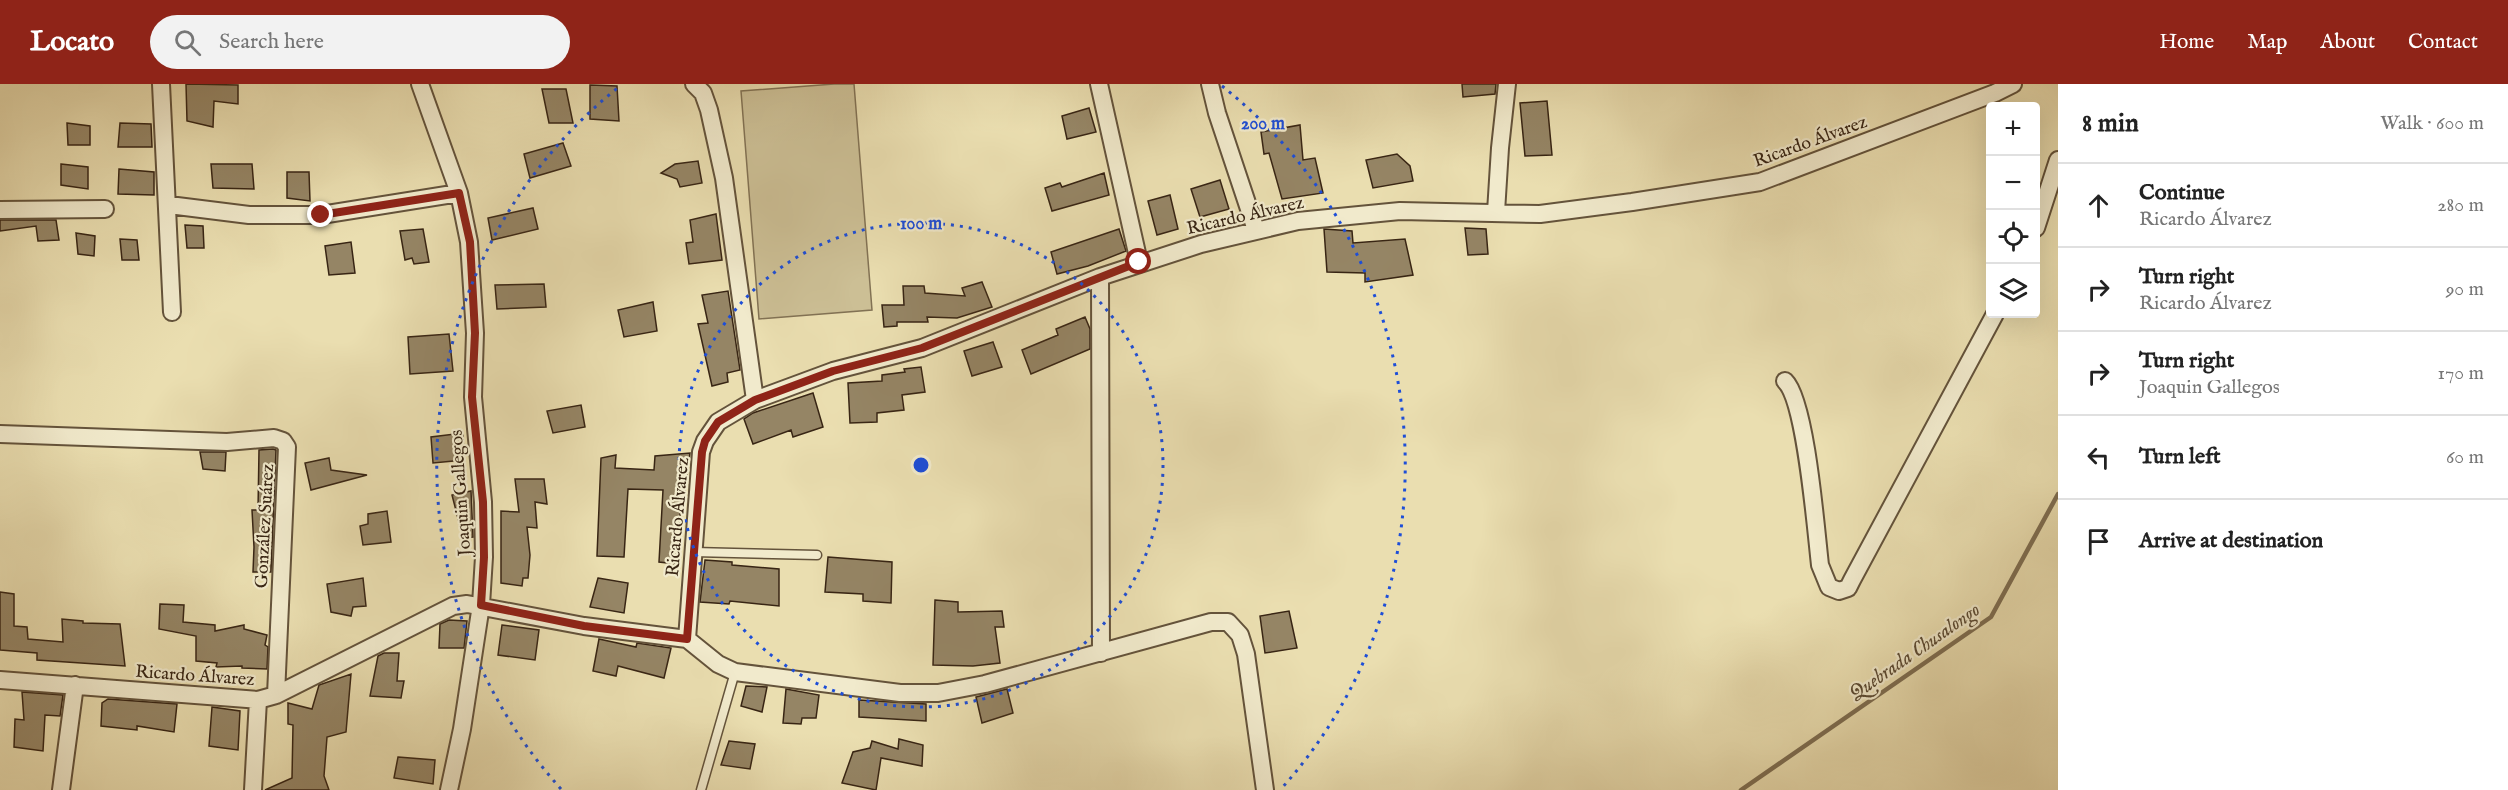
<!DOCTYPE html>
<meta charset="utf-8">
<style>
body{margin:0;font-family:"IM FELL English",serif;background:#f2f2f2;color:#222}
.controls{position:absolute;right:18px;top:18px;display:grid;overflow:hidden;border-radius:6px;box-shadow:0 6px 24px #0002}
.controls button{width:54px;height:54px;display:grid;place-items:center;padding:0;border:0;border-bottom:2px solid #e0e0e0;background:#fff;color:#222;font:30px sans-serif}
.stop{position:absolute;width:18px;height:18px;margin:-14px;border:4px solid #8f2418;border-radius:50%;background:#fff}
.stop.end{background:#8f2418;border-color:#fff;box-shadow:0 2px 6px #0008}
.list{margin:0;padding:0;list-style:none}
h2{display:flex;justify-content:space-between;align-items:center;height:78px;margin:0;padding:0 24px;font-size:26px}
h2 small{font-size:20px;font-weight:400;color:#767676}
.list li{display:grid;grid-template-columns:39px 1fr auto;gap:18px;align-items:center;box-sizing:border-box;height:84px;padding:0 24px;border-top:2px solid #e0e0e0}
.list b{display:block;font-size:22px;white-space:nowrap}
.list p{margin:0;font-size:20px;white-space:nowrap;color:#767676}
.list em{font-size:20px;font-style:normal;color:#767676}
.icon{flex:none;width:33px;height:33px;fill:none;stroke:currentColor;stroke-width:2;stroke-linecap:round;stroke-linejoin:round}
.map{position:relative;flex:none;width:2058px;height:706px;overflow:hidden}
header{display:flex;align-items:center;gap:36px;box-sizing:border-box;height:84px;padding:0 30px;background:#8f2418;color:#fff}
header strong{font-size:28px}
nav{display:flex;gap:33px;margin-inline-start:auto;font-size:21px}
.search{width:420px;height:54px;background:#f2f2f2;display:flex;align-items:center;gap:15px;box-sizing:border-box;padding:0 21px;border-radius:33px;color:#767676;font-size:22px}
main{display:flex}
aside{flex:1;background:#fff}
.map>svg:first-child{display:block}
.pitch{fill:#ccbf95;stroke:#827254;stroke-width:1.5}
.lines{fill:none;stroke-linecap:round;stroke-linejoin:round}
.stream{stroke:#7e6e52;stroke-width:4.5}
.building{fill:#958565;stroke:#382514;stroke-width:1.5}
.lane-casing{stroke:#64533b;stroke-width:11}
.street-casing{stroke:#64533b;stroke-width:20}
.lane{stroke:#f1eacc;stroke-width:8}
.street{stroke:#f1eacc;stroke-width:16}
.route{stroke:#8f2418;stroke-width:8}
.ring{fill:none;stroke:#1d4ed8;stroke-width:3;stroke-dasharray:3 6}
.labels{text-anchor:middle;stroke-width:4.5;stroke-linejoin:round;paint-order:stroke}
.street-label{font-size:18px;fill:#382514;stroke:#f1eacc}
.water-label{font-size:20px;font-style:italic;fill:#5b4a33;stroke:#f1eacc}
.centre{fill:#1d4ed8;stroke:#f1eacc;stroke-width:3}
.ring-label{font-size:18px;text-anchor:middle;font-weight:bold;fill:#1d4ed8;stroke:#f1eacc;stroke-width:4.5;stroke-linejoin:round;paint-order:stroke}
</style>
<header>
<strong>Locato</strong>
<div class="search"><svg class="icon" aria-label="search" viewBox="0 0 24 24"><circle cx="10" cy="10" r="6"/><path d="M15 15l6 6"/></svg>Search here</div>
<nav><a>Home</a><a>Map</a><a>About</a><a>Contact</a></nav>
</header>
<main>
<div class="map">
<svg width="2058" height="706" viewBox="0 0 2058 706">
<rect width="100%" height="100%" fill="#eadeb0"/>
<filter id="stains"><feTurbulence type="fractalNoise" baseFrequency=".00333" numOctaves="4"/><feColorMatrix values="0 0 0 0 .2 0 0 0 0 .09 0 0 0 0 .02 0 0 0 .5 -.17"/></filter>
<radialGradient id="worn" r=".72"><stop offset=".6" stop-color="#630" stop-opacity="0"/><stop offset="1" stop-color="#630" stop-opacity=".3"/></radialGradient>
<!-- pitch -->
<path class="pitch" d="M834,0H854L872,226L759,235L741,7Z"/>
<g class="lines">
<!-- stream -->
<path class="stream" d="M1741,706L1991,533L2058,410"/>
</g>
<!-- building -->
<path class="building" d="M186,0L238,1V20L214,17L213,43L187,37Z
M1462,0H1496L1495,10L1463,13Z
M590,1L617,2L619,37L590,35Z
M542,5H566L573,39H549Z
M1547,17L1552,71L1525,72L1520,19Z
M1089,24L1096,48L1067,55L1062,32Z
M67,39L90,42V61H68Z
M120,39L151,40L152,63H118Z
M1300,41L1303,76L1315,74L1323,109L1282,115L1269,69L1264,70L1261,48Z
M563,59L571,82L530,94L524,70Z
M1397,70L1410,82L1413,97L1373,104L1366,76Z
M698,77L702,99L680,103L677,95L661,89L675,80Z
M61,80L88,83V105L61,101Z
M211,80H252L254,105L213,104Z
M119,85L154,88V111L118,110Z
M287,88H309L310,117L287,114Z
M1104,89L1109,111L1052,127L1045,104L1060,99L1062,103Z
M1220,96L1229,125L1200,133L1191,105Z
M1170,111L1178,145L1157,151L1148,117Z
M533,124L538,145L492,156L488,134Z
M716,130L722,176L689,180L686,159L693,158L690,136Z
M0,136H56L59,156L38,157L36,142L0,147Z
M185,141L203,142L204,164H187Z
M1465,144L1486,145L1488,170L1468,171Z
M423,145L429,178L414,180L412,174L405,176L400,147Z
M1119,145L1126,167L1088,182L1057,190L1051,168Z
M1324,145L1352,147L1353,159L1405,155L1413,191L1365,198V189L1327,188Z
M76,149L95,152L94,172L78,170Z
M120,155L137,156L139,176H122Z
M351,158L355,189L329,191L325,162Z
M982,198L992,223L957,234L927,233L928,238H897V242L884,243L882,221H904L903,202H924L925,209L965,212L962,204Z
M544,200L546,223L497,225L495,201Z
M728,207L740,286L727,289L728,298L712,302L698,240L708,239L702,211Z
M653,218L657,247L624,253L618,226Z
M1085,233L1090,245V265L1031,290L1022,266L1058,251L1056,245Z
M449,250L453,287L410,290L408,253Z
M993,258L1002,283L972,292L964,267Z
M921,283L925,308L902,311L904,326L877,329V338L850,339L848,299L882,297V291L905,288L904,285Z
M813,309L823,343L793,353L791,346L753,360L744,335L753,329Z
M581,321L585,343L553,349L547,327Z
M463,349L464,376L433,379L431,353Z
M273,365L276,366L271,488H253L254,463L252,426H258L259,366Z
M200,368H226L225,387L203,385Z
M690,369L685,407H682L676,480L659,478L663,406L628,405L624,473L597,472L601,374L616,371L615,384L654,386L655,372Z
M329,374L331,386L367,391L311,406L305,379Z
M515,395H544L547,420L535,418L537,444L527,443L530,471L528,494H523L522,502L501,499V427L519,428Z
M471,407L473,453L463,454L452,411Z
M387,427L391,458L363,461L360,442L368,440V430Z
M828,473L892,478L891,519L863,517V510L825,508Z
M705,476L732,478V481L779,485V522L730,517L729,520L700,518Z
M363,494L366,522L353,523L351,532L331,528L327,500Z
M598,494L628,499L624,529L590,523Z
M0,508L14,510V542L27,543L28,555L63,558L62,535L83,537V539L120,540L125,582L37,576V569L0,566Z
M935,516L958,518V528L1002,527L1004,543H995L1000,579L973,582L933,581Z
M160,520L184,521L183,538L215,541V547L244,541V545L267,551L265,561L268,563L267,585L242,584V582L216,583L217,579L196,577V552L159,545Z
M1289,527L1297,564L1265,569L1260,532Z
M449,536L467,537L464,564H439L440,540Z
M502,541L539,546L535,576L498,571Z
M599,555L636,563L637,559L671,564L664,594L618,582L616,592L593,587Z
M384,569H399L397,597H404L401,614L370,612L378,572Z
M351,590L346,648L327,653L324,692L329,706H265L292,694L293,641L288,640V619L312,625L319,601Z
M746,602L767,603L762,628L741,622Z
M786,605L819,611L816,634H802L801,640L783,639Z
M1007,605L1013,629L982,639L976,613Z
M22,608L63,611L60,632L45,631L43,667L14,663L15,635L24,636Z
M108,615L177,620L174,648L137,642V646L101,642L102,619Z
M859,616L926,620V637L859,633Z
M212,623L240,627L238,666L209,662Z
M899,655L923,661L922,682L881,674L876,706L842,699L853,668L870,664L872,657L898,665Z
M729,657L755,660L750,685L721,681Z
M398,673L435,676L433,700L394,694Z"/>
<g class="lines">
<defs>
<path id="lane" d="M694,468L817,471
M701,706L735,588"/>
<path id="street" d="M161,0L172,228
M420,0L459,109L469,158L475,249L473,313L483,418L484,473L481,521L462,645L449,706
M694,0L703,9L709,26L724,94L755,316
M1099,0L1139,178
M1210,0L1217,29L1256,146
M169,121L249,131H321L459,109
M0,126L105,125
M1496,128L1500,64L1507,0
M2036,144L2058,76
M1100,193L1101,569
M1785,297C1806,317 1816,447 1820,481L1829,503L1839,507L1848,504L1852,496L1995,230
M0,350L227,358L274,354L283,357L287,363L276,611
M687,555L701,368L705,357L718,338L755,316L833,287L922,264L1100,193L1201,160L1298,137L1400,127L1540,130L1632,118L1760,98L1995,9L2013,0
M0,596L258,616L276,611L453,522L467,520L584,542L687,555L718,580L735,588L900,609H938L985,600L1211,538H1228L1240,551L1246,570L1265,706
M61,706L75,601
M253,706L258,616"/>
</defs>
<!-- lane casing -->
<use href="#lane" class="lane-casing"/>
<!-- street casing -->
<use href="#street" class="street-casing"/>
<!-- lane -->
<use href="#lane" class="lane"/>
<!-- street -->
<use href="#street" class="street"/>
</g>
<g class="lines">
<!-- route -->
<path class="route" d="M321,131L459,109L470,158L475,249L472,313L483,418L484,473L481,521L584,542L687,555L702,368L705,357L718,338L755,316L833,287L922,264L1139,178"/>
</g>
<!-- distance rings -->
<g class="ring">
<circle cx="921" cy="381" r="242"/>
<path d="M561 705A484 484 0 0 1 620 2M1222 2A484 484 0 0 1 1281 705"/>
</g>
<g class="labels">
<!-- street labels -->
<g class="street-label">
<text transform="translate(1810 57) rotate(-20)" y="6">Ricardo Álvarez</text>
<text transform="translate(1245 131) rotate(-13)" y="6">Ricardo Álvarez</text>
<text transform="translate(460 409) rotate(-94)" y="6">Joaquin Gallegos</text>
<text transform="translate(677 433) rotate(-85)" y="6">Ricardo Álvarez</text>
<text transform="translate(264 442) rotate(-87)" y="6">González Suárez</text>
<text transform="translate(195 591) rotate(4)" y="6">Ricardo Álvarez</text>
</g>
<!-- water labels -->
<g class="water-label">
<text transform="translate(1914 567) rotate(-35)" y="7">Quebrada Chusalongo</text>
</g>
</g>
<circle cx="921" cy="381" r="9" class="centre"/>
<g class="ring-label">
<text x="1263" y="45">200 m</text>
<text x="921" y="145">100 m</text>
</g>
<rect width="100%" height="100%" filter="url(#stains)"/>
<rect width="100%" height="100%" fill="url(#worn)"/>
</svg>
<div class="controls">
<button>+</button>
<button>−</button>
<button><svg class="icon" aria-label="locate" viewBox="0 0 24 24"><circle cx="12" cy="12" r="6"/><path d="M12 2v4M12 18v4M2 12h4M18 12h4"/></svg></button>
<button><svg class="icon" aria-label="layers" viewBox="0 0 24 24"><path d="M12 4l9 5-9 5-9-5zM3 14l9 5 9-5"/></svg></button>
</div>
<div class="stop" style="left:1139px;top:178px"></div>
<div class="stop end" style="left:321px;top:131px"></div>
</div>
<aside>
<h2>8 min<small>Walk · 600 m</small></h2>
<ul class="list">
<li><svg class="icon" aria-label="ahead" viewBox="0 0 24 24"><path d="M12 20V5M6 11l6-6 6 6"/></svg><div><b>Continue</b><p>Ricardo Álvarez</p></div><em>280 m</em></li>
<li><svg class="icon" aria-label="right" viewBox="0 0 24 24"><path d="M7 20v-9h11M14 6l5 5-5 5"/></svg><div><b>Turn right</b><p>Ricardo Álvarez</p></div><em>90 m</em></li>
<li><svg class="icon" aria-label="right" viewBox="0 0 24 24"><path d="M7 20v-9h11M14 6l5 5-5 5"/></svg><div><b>Turn right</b><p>Joaquin Gallegos</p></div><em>170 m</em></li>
<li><svg class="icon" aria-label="left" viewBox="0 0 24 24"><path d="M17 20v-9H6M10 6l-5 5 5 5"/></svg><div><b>Turn left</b></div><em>60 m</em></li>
<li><svg class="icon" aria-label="arrive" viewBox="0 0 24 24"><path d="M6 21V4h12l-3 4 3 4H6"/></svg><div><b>Arrive at destination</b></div></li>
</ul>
</aside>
</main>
